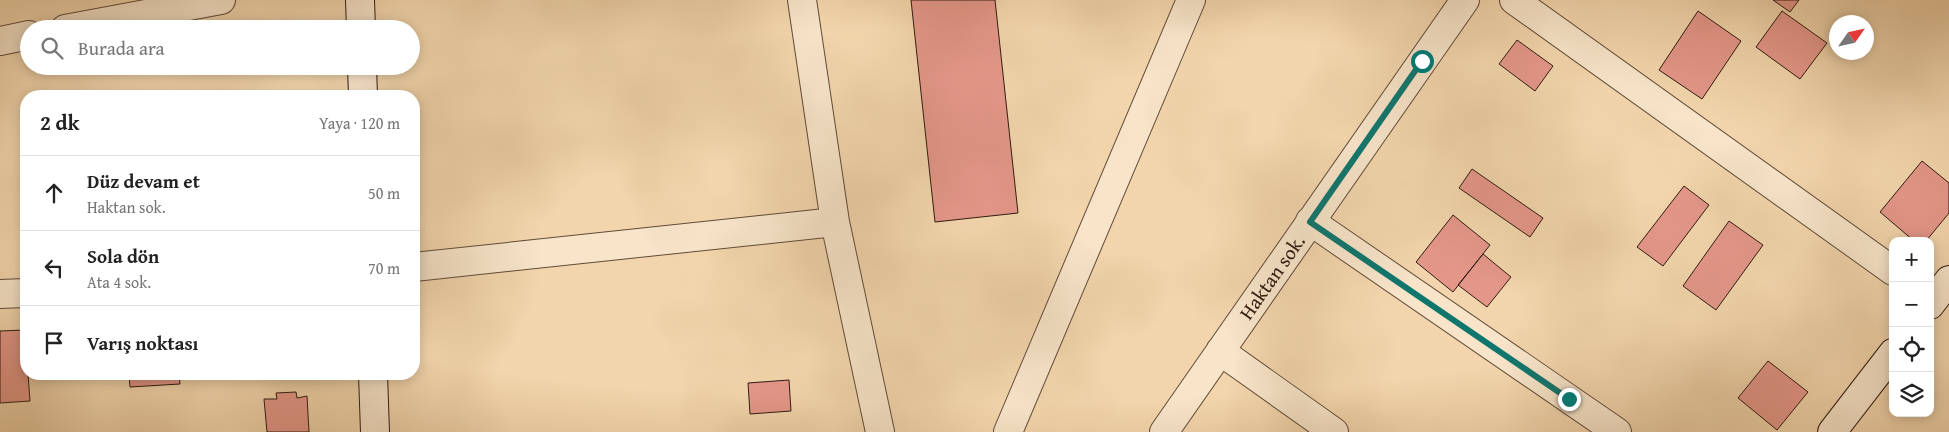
<!DOCTYPE html>
<html lang="tr">
<meta charset="utf-8">
<style>
body{margin:0;font-family:"Gentium Book Plus",serif;background:#f6f6f6;color:#222}
.controls{position:absolute;right:15px;bottom:15px;display:grid;overflow:hidden;border-radius:10px;box-shadow:0 2px 12px #0003}
.controls button{width:45px;height:45px;display:grid;place-items:center;padding:0;border:0;border-bottom:1px solid #e0e0e0;background:#fff;color:#222;font:25px sans-serif}
.compass{position:absolute;left:1829px;top:15px;width:45px;height:45px;border-radius:50%;background:#fff;box-shadow:0 2px 12px #0003;rotate:56deg}
.stop{position:absolute;width:15px;height:15px;margin:-11px;border:4px solid #0f766e;border-radius:50%;background:#fff}
.stop.end{background:#0f766e;border-color:#fff;box-shadow:0 1px 5px #0008}
.list{margin:0;padding:0;list-style:none}
h2{display:flex;justify-content:space-between;align-items:center;height:65px;margin:0;padding:0 20px;font-size:21px}
h2 small{font-size:16px;font-weight:400;color:#767676}
.list li{display:grid;grid-template-columns:32px 1fr auto;gap:15px;align-items:center;box-sizing:border-box;height:75px;padding:0 20px;border-top:1px solid #e0e0e0}
.list b{display:block;font-size:19px;white-space:nowrap}
.list p{margin:0;font-size:16px;white-space:nowrap;color:#767676}
.list em{font-size:16px;font-style:normal;color:#767676}
.icon{flex:none;width:28px;height:28px;fill:none;stroke:currentColor;stroke-width:2;stroke-linecap:round;stroke-linejoin:round}
.map{position:relative;flex:none;width:1949px;height:432px;overflow:hidden}
.search{position:absolute;background:#fff;box-shadow:0 2px 12px #0003;left:20px;top:20px;width:400px;height:55px;display:flex;align-items:center;gap:12px;box-sizing:border-box;padding:0 18px;border-radius:28px;color:#767676;font-size:19px}
.panel{position:absolute;background:#fff;box-shadow:0 2px 12px #0003;left:20px;top:90px;width:400px;height:290px;border-radius:20px}
.map>svg:first-child{display:block}
.building{fill:#e49789;stroke:#2f1b12}
.lines{fill:none;stroke-linecap:round;stroke-linejoin:round}
.street-casing{stroke:#604a38;stroke-width:30}
.secondary-casing{stroke:#2f1b12;stroke-width:30}
.street{stroke:#f7e4c9;stroke-width:28}
.secondary{stroke:#f7e4c9;stroke-width:28}
.route{stroke:#0f766e;stroke-width:6}
.labels{text-anchor:middle;stroke-width:4;stroke-linejoin:round;paint-order:stroke}
.street-label{font-size:20px;fill:#2f1b12;stroke:#f7e4c9}
</style>
<div class="map">
<svg width="1949" height="432" viewBox="0 0 1949 432">
<rect width="100%" height="100%" fill="#f2d5ac"/>
<filter id="stains"><feTurbulence type="fractalNoise" baseFrequency=".004" numOctaves="4"/><feColorMatrix values="0 0 0 0 .2 0 0 0 0 .09 0 0 0 0 .02 0 0 0 .5 -.17"/></filter>
<radialGradient id="worn" r=".72"><stop offset=".6" stop-color="#630" stop-opacity="0"/><stop offset="1" stop-color="#630" stop-opacity=".3"/></radialGradient>
<!-- building -->
<path class="building" d="M911,0H995L1018,213L935,222Z
M1773,0H1799L1790,12Z
M1698,11L1741,41L1702,99L1659,70Z
M1782,11L1827,43L1800,79L1756,47Z
M1517,40L1553,66L1535,91L1499,64Z
M1922,161L1949,183V213L1926,241H1914L1880,212Z
M1472,169L1543,218L1530,237L1459,188Z
M1684,186L1709,205L1663,266L1637,247Z
M1453,215L1490,245L1453,292L1416,262Z
M1729,221L1763,245L1716,310L1683,286Z
M1483,254L1511,277L1487,307L1458,285Z
M25,330L26,374H28L30,401L0,403V331Z
M1768,361L1808,392L1777,430L1738,398Z
M129,374H179L180,384L130,387Z
M789,380L791,411L750,414L748,383Z
M296,392L297,398L307,396L309,432H267L264,399H277L276,393Z"/>
<g class="lines">
<defs>
<path id="street" d="M802,0L835,222L880,432
M1514,0L1893,271
M65,29L221,0
M0,41L29,35
M1310,221L1617,432
M414,267L835,222
M0,294L26,293
M1220,351L1334,432
M1008,432L1191,0
M1164,432L1465,0"/>
<path id="secondary" d="M360,0L361,29
M362,66L363,96
M1930,305L1949,280
M373,374L375,432
M1832,432L1893,353"/>
</defs>
<!-- street casing -->
<use href="#street" class="street-casing"/>
<!-- secondary casing -->
<use href="#secondary" class="secondary-casing"/>
<!-- street -->
<use href="#street" class="street"/>
<!-- secondary -->
<use href="#secondary" class="secondary"/>
</g>
<g class="lines">
<!-- route -->
<path class="route" d="M1422,61L1310,222L1569,399"/>
</g>
<g class="labels">
<!-- street labels -->
<g class="street-label">
<text transform="translate(1272 277) rotate(-55)" y="7">Haktan sok.</text>
</g>
</g>
<rect width="100%" height="100%" filter="url(#stains)"/>
<rect width="100%" height="100%" fill="url(#worn)"/>
</svg>
<div class="controls">
<button>+</button>
<button>−</button>
<button><svg class="icon" aria-label="locate" viewBox="0 0 24 24"><circle cx="12" cy="12" r="6"/><path d="M12 2v4M12 18v4M2 12h4M18 12h4"/></svg></button>
<button><svg class="icon" aria-label="layers" viewBox="0 0 24 24"><path d="M12 4l9 5-9 5-9-5zM3 14l9 5 9-5"/></svg></button>
</div>
<svg class="compass" viewBox="-18 -18 36 36"><path d="M0-13l5 13h-10z" fill="#e53935"/><path d="M0 13l5-13h-10z" fill="#767676"/></svg>
<div class="stop" style="left:1422px;top:61px"></div>
<div class="stop end" style="left:1569px;top:399px"></div>
<div class="search"><svg class="icon" aria-label="search" viewBox="0 0 24 24"><circle cx="10" cy="10" r="6"/><path d="M15 15l6 6"/></svg>Burada ara</div>
<section class="panel">
<h2>2 dk<small>Yaya · 120 m</small></h2>
<ul class="list">
<li><svg class="icon" aria-label="ahead" viewBox="0 0 24 24"><path d="M12 20V5M6 11l6-6 6 6"/></svg><div><b>Düz devam et</b><p>Haktan sok.</p></div><em>50 m</em></li>
<li><svg class="icon" aria-label="left" viewBox="0 0 24 24"><path d="M17 20v-9H6M10 6l-5 5 5 5"/></svg><div><b>Sola dön</b><p>Ata 4 sok.</p></div><em>70 m</em></li>
<li><svg class="icon" aria-label="arrive" viewBox="0 0 24 24"><path d="M6 21V4h12l-3 4 3 4H6"/></svg><div><b>Varış noktası</b></div></li>
</ul>
</section>
</div>
